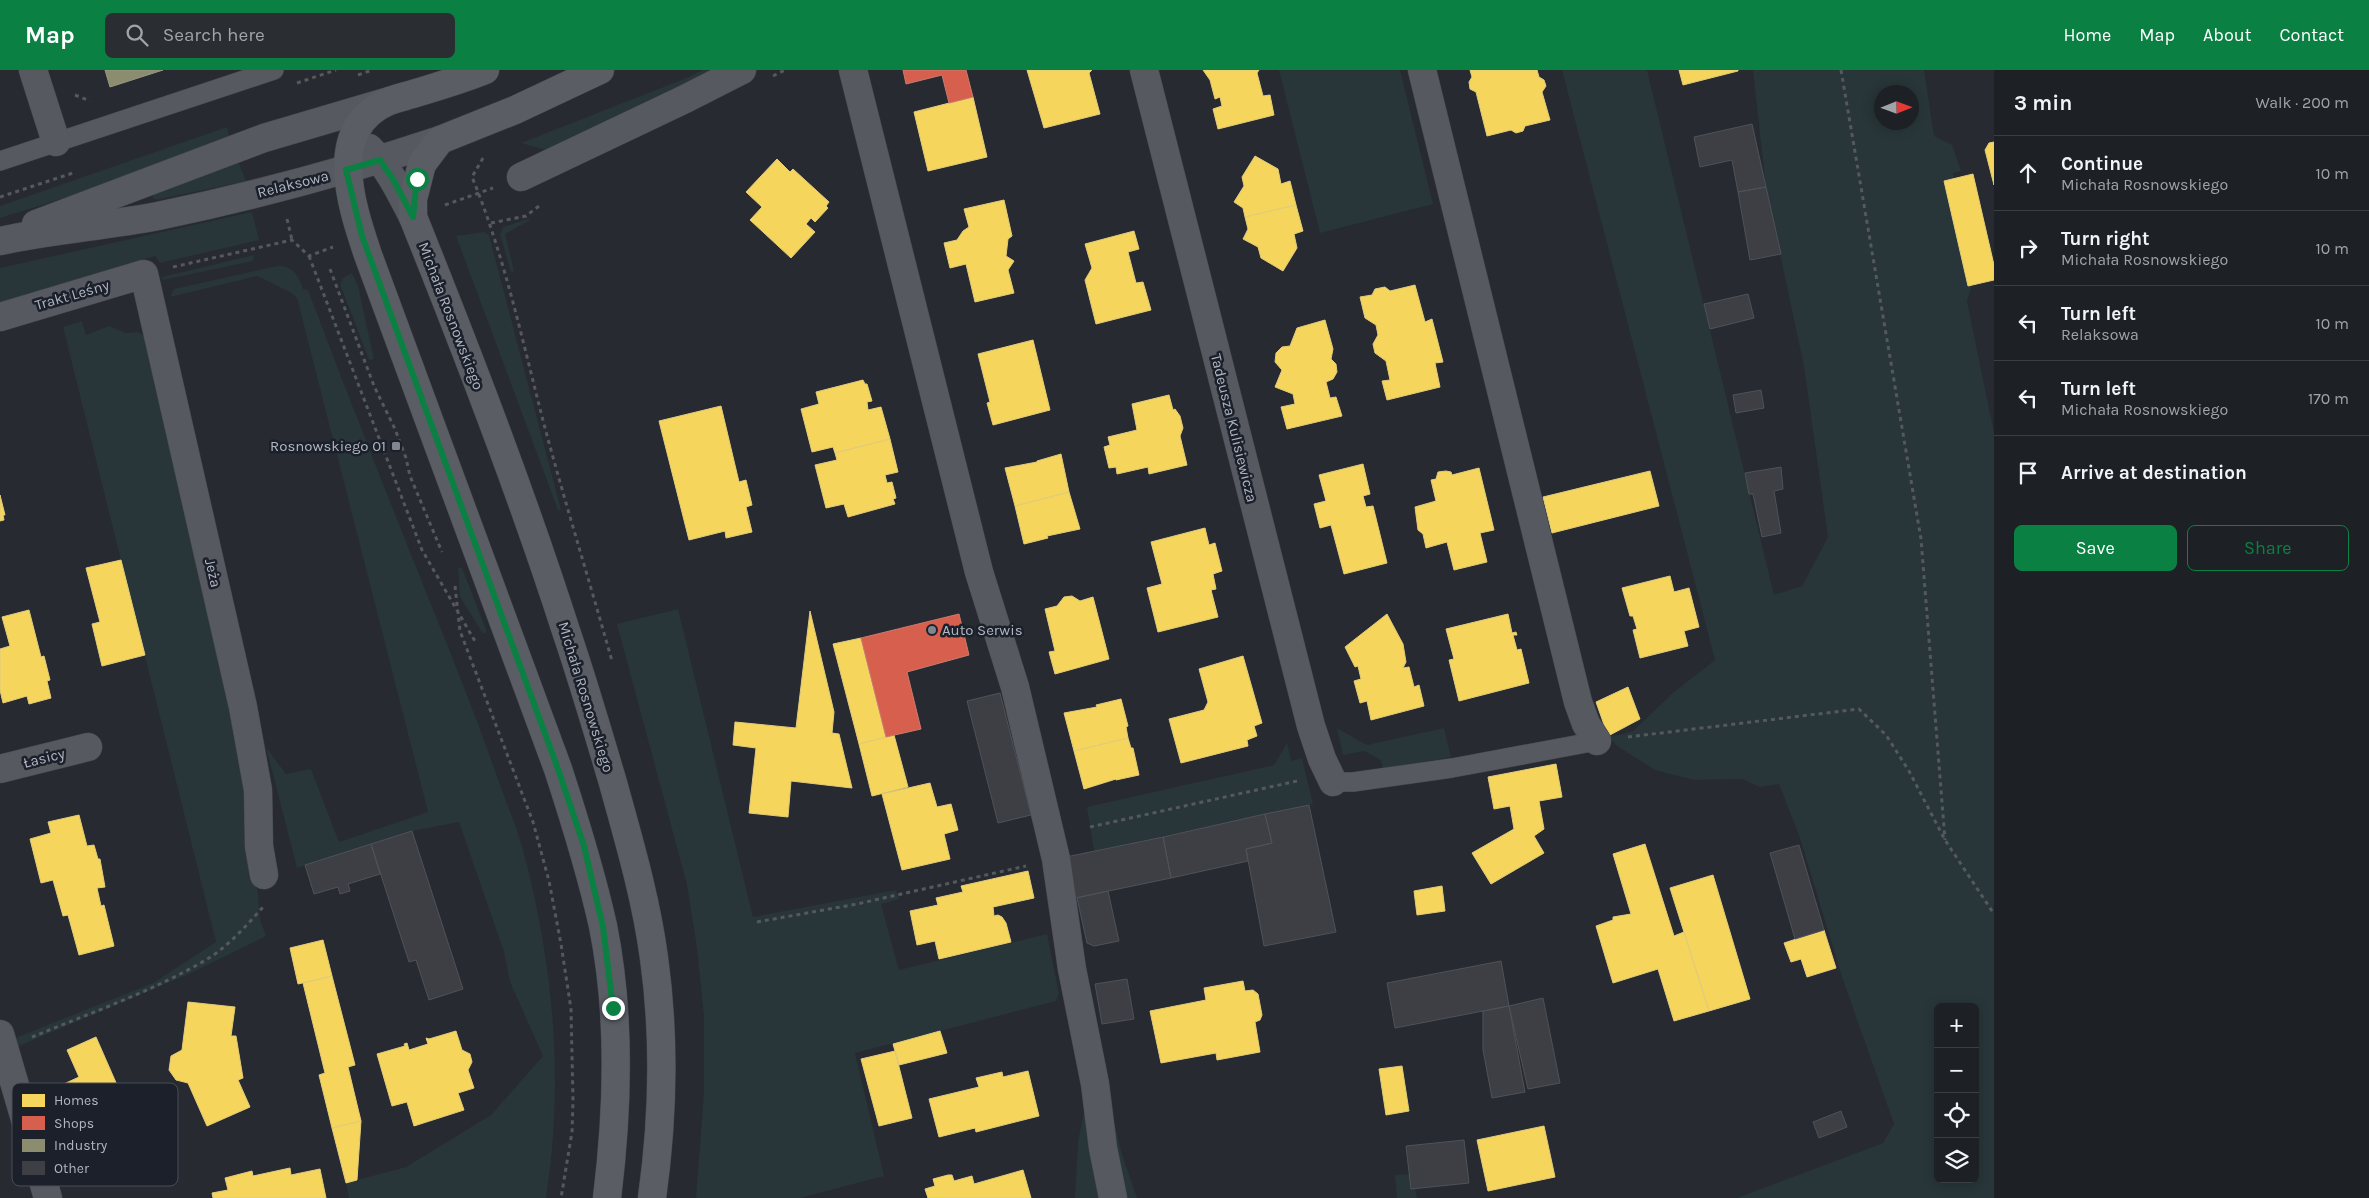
<!DOCTYPE html>
<meta charset="utf-8">
<style>
body{margin:0;font-family:Karla,sans-serif;background:#2a2d32;color:#f1f3f6}
.controls{position:absolute;right:15px;bottom:15px;display:grid;overflow:hidden;border-radius:8px;box-shadow:0 2px 12px #0003}
.controls button{width:45px;height:45px;display:grid;place-items:center;padding:0;border:0;border-bottom:1px solid #3b3e42;background:#1d2025;color:#f1f3f6;font:25px sans-serif}
.compass{position:absolute;left:1874px;top:15px;width:45px;height:45px;border-radius:50%;background:#1d2025;box-shadow:0 2px 12px #0003;rotate:89deg}
.stop{position:absolute;width:15px;height:15px;margin:-11px;border:4px solid #0b8043;border-radius:50%;background:#fff}
.stop.end{background:#0b8043;border-color:#fff;box-shadow:0 1px 5px #0008}
.list{margin:0;padding:0;list-style:none}
h2{display:flex;justify-content:space-between;align-items:center;height:65px;margin:0;padding:0 20px;font-size:21px}
h2 small{font-size:16px;font-weight:400;color:#a0a3a7}
.list li{display:grid;grid-template-columns:32px 1fr auto;gap:15px;align-items:center;box-sizing:border-box;height:75px;padding:0 20px;border-top:1px solid #3b3e42}
.list b{display:block;font-size:19px;white-space:nowrap}
.list p{margin:0;font-size:16px;white-space:nowrap;color:#a0a3a7}
.list em{font-size:16px;font-style:normal;color:#a0a3a7}
.actions{display:flex;gap:10px;padding:15px 20px}
.actions a{flex:1;padding:11px 0;border:1px solid #0b8043;border-radius:8px;text-align:center;font-size:18px;color:#0b8043}
.actions .main{background:#0b8043;color:#fff}
.icon{flex:none;width:28px;height:28px;fill:none;stroke:currentColor;stroke-width:2;stroke-linecap:round;stroke-linejoin:round}
.map{position:relative;flex:none;width:1994px;height:1128px;overflow:hidden}
header{display:flex;align-items:center;gap:30px;box-sizing:border-box;height:70px;padding:0 25px;background:#0b8043;color:#fff}
header strong{font-size:24px}
nav{display:flex;gap:28px;margin-inline-start:auto;font-size:18px}
.search{width:350px;height:45px;background:#2a2d32;display:flex;align-items:center;gap:12px;box-sizing:border-box;padding:0 18px;border-radius:8px;color:#a0a3a7;font-size:19px}
main{display:flex}
aside{flex:1;background:#1d2025}
.map>svg:first-child{display:block}
.green{fill:#283639;fill-rule:evenodd}
.homes{fill:#f6d55c;stroke:#e1cc7b}
.shops{fill:#d6604d;stroke:#cb7a70}
.industry{fill:#8c8c6e;stroke:#979987}
.building{fill:#3d3f45;stroke:#4e5259}
.lines{fill:none;stroke-linecap:round;stroke-linejoin:round}
.lane-casing{stroke:#44464c;stroke-width:20}
.street-casing{stroke:#44464c;stroke-width:29}
.secondary-casing{stroke:#44464c;stroke-width:29}
.path{stroke:#55585d;stroke-width:3;stroke-dasharray:4 4;stroke-linecap:butt}
.lane{stroke:#565960;stroke-width:19}
.street{stroke:#565960;stroke-width:28}
.secondary{stroke:#5a5d64;stroke-width:28}
.route{stroke:#0b8043;stroke-width:6}
.poi-dot{fill:#80858f;stroke:#1b202a;stroke-width:2}
.labels{text-anchor:middle;stroke-width:5;stroke-linejoin:round;paint-order:stroke}
.street-label{font-size:15px;fill:#b0b6c2;stroke:#1b202a}
.poi-label{font-size:15px;fill:#b0b6c2;stroke:#1b202a;text-anchor:end}
.key{fill:#1b202a;stroke:#484d58;stroke-width:1}
.key-label{font-size:14px;fill:#b0b6c2}
</style>
<header>
<strong>Map</strong>
<div class="search"><svg class="icon" aria-label="search" viewBox="0 0 24 24"><circle cx="10" cy="10" r="6"/><path d="M15 15l6 6"/></svg>Search here</div>
<nav><a>Home</a><a>Map</a><a>About</a><a>Contact</a></nav>
</header>
<main>
<div class="map">
<svg width="1994" height="1128" viewBox="0 0 1994 1128">
<rect width="100%" height="100%" fill="#272a31"/>
<!-- green -->
<path class="green" d="M703,0H711L556,80H546L521,73L684,9Z
M1279,0H1400L1433,134L1320,163Z
M1562,0H1647L1774,525L1802,516L1828,467L1804,297L1766,117L1753,0H1924L1934,66L1952,75L1961,101L1953,103L1954,108L1944,111L1968,215H1972L1967,231L1994,363V1128H1737L1883,1073L1894,1054L1842,907L1800,768L1779,714L1760,717L1742,709L1694,710L1655,700L1617,676L1608,666L1620,665L1633,661L1674,622L1715,590ZM1882,22H1912V52H1882ZM1938,937H1975V1109H1938Z
M227,57L230,69L77,124L0,148V136Z
M238,91L246,111L156,130L153,128V123Z
M252,142L259,170L160,193L155,186L0,232V198Z
M528,149L530,150L505,164L514,201L511,202L500,164L503,157Z
M484,162L489,165L561,440H558L456,166Z
M254,185L253,191L163,210L162,207Z
M277,196C293,196 298,204 303,219L308,220C347,323 387,425 428,527C453,589 478,651 500,715C509,739 519,763 525,787C554,900 564,1013 546,1128H349L346,1113L406,1097L491,1045L543,986L510,912L504,882L459,752L412,761L297,798L266,677L286,704L311,699L339,772L428,742L297,228L290,222L257,206L170,227L174,219Z
M352,203L358,216L374,289L369,290L340,214L343,208Z
M82,251L86,265L109,256L126,263L139,262L145,267L239,675L254,774L260,849L266,866L191,903L12,979L10,970L153,913L216,872L63,257Z
M458,498H462L487,562L483,564L460,527Z
M678,539L753,847L896,820L899,829L881,834L899,900L1047,864L1059,924L1056,931L855,983L884,1106L800,1128H696L704,1022V947L697,878L687,815L617,554Z
M1337,658L1367,675L1444,658L1451,687L1383,700L1381,690L1364,681L1343,685Z
M1287,673L1291,691L1302,688L1313,734L1094,781L1087,737L1274,695Z
M1109,1030L1121,1081L1137,1128H1119Z
M1086,1032L1105,1128H1075L1078,1072Z
M1409,1104L1411,1118H1415L1417,1128H1397L1395,1105Z"/>
<!-- homes -->
<path class="homes" d="M1027,0H1092L1089,3L1100,44L1044,58Z
M1203,0H1259L1257,3L1263,26L1270,25L1274,45L1218,59L1213,39L1222,36L1220,27L1215,29L1210,10Z
M1470,0H1537L1539,7L1544,10L1546,16L1542,22L1550,50L1525,56L1523,61L1516,63L1511,60L1487,66L1476,22L1470,19L1469,12L1472,7Z
M1679,0H1738V1L1683,15Z
M973,27L987,87L928,101L914,42Z
M1994,72V115L1985,80L1989,73Z
M1255,86L1278,99L1281,114L1290,111L1296,135L1245,147L1243,138L1234,132L1244,116L1242,107Z
M777,89L790,102L793,99L829,132L826,136L828,138L815,152L811,148L806,154L815,162L791,188L750,150L762,137L746,122Z
M1973,104L1994,195V210L1968,216L1944,111Z
M1004,130L1012,166L1008,169L1006,186L1014,191L1008,200L1014,223L975,232L966,194L950,198L944,173L957,170L963,161L969,157L964,139Z
M1296,135L1303,161L1294,164L1297,178L1283,201L1261,188L1258,177L1243,169L1248,159L1245,147Z
M1134,161L1139,179L1128,182L1136,213L1143,212L1151,240L1096,254L1085,210L1092,198L1085,174Z
M1415,215L1425,252L1432,249L1443,292L1435,293L1440,317L1387,330L1382,311L1390,310L1386,291L1375,283L1373,274L1378,265L1376,255L1365,248L1360,227L1372,225L1375,219L1385,217L1390,221Z
M1325,250L1333,279L1331,289L1336,294L1337,302L1333,309L1326,312L1330,328L1336,327L1342,346L1287,359L1281,337L1295,334L1293,324L1275,317L1282,300L1275,292L1276,283L1282,277L1290,276L1297,258Z
M1033,270L1050,340L993,355L987,333L990,332L978,284Z
M863,310L865,314H867L872,331L867,332L868,340L881,337L890,369L835,383L833,377L812,382L801,339L819,334L816,322Z
M1169,325L1173,340L1175,339L1180,346L1183,358L1180,366L1187,395L1149,404L1148,397L1117,404L1116,397L1109,398L1104,377L1110,375L1108,367L1137,360L1132,334Z
M721,336L739,412L746,410L752,435L746,437L752,462L726,468L725,461L689,470L659,351Z
M890,369L898,402L885,405L887,413L892,412L896,428L893,429L895,434L848,447L844,434L826,438L815,395L837,390L835,383Z
M1061,384L1069,422L1015,436L1005,398L1037,392V391Z
M1363,394L1370,424L1363,426L1366,437L1373,436L1387,493L1344,504L1331,455L1320,458L1314,434L1326,431L1319,405Z
M1479,398L1494,460L1480,463L1487,492L1454,500L1447,472L1426,478L1423,464L1418,460L1415,437L1436,431L1431,410L1436,409L1438,402L1446,401L1451,402L1452,405Z
M1650,401L1659,436L1552,463L1543,427Z
M1069,422L1080,459L1047,466L1048,468L1024,474L1015,436Z
M0,425L5,445H3L4,450L0,451Z
M1205,458L1209,475L1215,473L1222,501L1213,504L1216,519L1211,520L1218,547L1158,562L1147,518L1162,514L1151,472Z
M121,490L145,585L102,596L92,554L100,552L86,498Z
M1670,506L1674,522L1689,518L1699,557L1684,561L1688,576L1640,588L1633,560L1637,559L1633,546H1630L1622,518Z
M1072,526L1080,531L1093,527L1109,589L1055,604L1049,582L1055,581L1045,539L1057,536L1064,527Z
M29,540L41,587L44,586L50,610L47,611L51,628L29,634L27,626L3,633L0,620V579L10,576L2,547Z
M810,541L834,642L832,663L839,664L852,718L791,711L788,747L749,743L756,678L733,675L735,652L796,658Z
M1387,544L1403,574L1406,592L1403,598L1409,597L1414,617L1419,615L1424,636L1371,650L1367,631L1360,633L1354,611L1361,609L1358,596L1355,597L1345,577Z
M1508,544L1512,563L1516,562L1517,565H1513L1517,580L1521,579L1529,613L1459,631L1449,590L1454,589L1446,559Z
M861,568L886,667L859,674L833,574Z
M1243,586L1262,653L1254,656L1257,666L1247,670L1248,676L1181,693L1169,649L1204,640L1208,632L1199,599Z
M1628,617L1640,649L1608,666L1596,632Z
M1121,629L1128,656L1126,657L1128,668L1074,681L1064,643L1097,637L1096,635Z
M894,665L908,717L872,726L859,674Z
M1128,668L1131,678H1133L1139,705L1116,710V709L1084,719L1074,681Z
M1556,694L1562,727L1539,731L1544,759L1534,766L1544,783L1491,814L1472,783L1514,759L1510,736L1494,739L1488,707Z
M930,713L937,737L951,734L958,760L944,764L950,789L902,800L882,724Z
M79,745L87,776L94,775L98,789H100L105,817L97,818L101,836L104,835L114,876L79,885L68,845L63,846L53,810L41,813L30,769L51,763L48,752Z
M1645,774L1674,866L1684,862L1709,941L1674,951L1658,899L1613,913L1596,856L1613,850V847L1631,844L1613,784Z
M1028,801L1034,828L993,837L994,846L998,845L1002,847L1006,853L1011,872L939,889L935,871L917,875L910,841L938,835L936,828L963,822L961,816Z
M1713,805L1750,929L1709,941L1670,818Z
M1442,816L1445,841L1417,845L1414,821Z
M1824,860L1836,898L1807,907L1801,889L1791,892L1784,873Z
M323,870L332,906L298,914L290,878Z
M332,906L355,995L348,997L361,1051L332,1058L319,1005L325,1003L303,913Z
M1243,911L1245,921L1253,920L1258,924L1262,945L1260,950L1255,952L1260,982L1217,990L1216,983L1161,993L1150,941L1206,930L1204,918Z
M188,932L235,937L231,966H236L243,1008L238,1010L250,1037L207,1056L188,1013L176,1010L169,1000L171,986L182,980Z
M456,961L462,980L470,984L472,992L468,1000L474,1018L458,1023L464,1040L414,1056L407,1032L392,1036L377,984L405,976L404,974L407,973L409,980L428,974L426,968L429,969Z
M940,961L947,983L899,995L893,974Z
M96,967L124,1031L104,1040L109,1052L79,1065L74,1053L55,1062L47,1049L49,1046L40,1025L79,1007L67,980Z
M895,981L912,1048L879,1056L861,989Z
M1402,996L1409,1041L1386,1045L1379,999Z
M1028,1001L1039,1046L976,1062L975,1058L939,1067L929,1029L979,1017L976,1008L1002,1002L1003,1007Z
M361,1051L357,1110L346,1113L332,1058Z
M1544,1056L1555,1107L1488,1121L1477,1070Z
M290,1098L291,1105L320,1099L326,1128H213L212,1123L228,1120L225,1108L252,1101L253,1106Z
M1023,1100L1031,1128H928L925,1119L935,1116L933,1109L948,1105H952L954,1111L972,1106L974,1114Z"/>
<!-- shops -->
<path class="shops" d="M903,0H966L973,27L949,33L942,5L906,14Z
M959,544L969,585L907,602L921,659L886,667L861,568Z"/>
<!-- industry -->
<path class="industry" d="M105,0H163L110,17Z"/>
<!-- building -->
<path class="building" d="M1752,54L1766,117L1738,122L1732,90L1700,97L1694,67Z
M1766,117L1781,184L1750,190L1738,122Z
M1748,224L1754,248L1710,259L1704,234Z
M1761,320L1764,338L1736,343L1733,325Z
M1781,397L1783,419L1774,421L1781,463L1762,467L1753,424H1749L1745,403Z
M1000,623L1031,745L998,753L967,631Z
M1309,735L1336,862L1264,876L1246,779L1272,773L1265,744Z
M1265,744L1272,773L1246,779L1248,791L1171,808L1163,767Z
M412,761L463,919L429,930L416,890L409,892L371,774Z
M1163,767L1171,808L1075,828L1066,787Z
M371,774L380,804L348,814L350,821L340,824L338,817L314,824L305,795Z
M1799,775L1824,860L1795,869L1770,783Z
M1108,821L1119,871L1094,876L1087,873L1077,828Z
M1501,891L1509,936L1395,958L1387,913Z
M1127,909L1134,949L1102,954L1095,914Z
M1543,928L1560,1013L1528,1019L1509,936Z
M1509,936L1525,1022L1492,1028L1483,980V941Z
M1841,1041L1847,1057L1819,1068L1813,1052Z
M1464,1070L1469,1113L1411,1119L1406,1076Z"/>
<g class="lines">
<defs>
<path id="lane" d="M0,91L274,0
M1333,712H1353L1452,698L1597,671"/>
<path id="street" d="M33,0L56,72
M853,0L979,502L1015,617L1056,789L1072,899L1095,1014L1103,1078L1113,1128
M1144,0L1311,656L1322,689L1333,712
M1422,0L1578,632L1586,654L1597,671
M369,78C389,98 400,122 413,147
M521,107L683,30L742,0
M36,154L264,68L386,32
M0,171C52,160 105,156 158,146C254,126 347,101 440,70
M0,247L144,204L243,637L258,720L259,776L264,805
M0,699L88,677
M0,964L48,1128"/>
<path id="secondary" d="M485,0C463,9 439,16 416,23C407,26 396,28 387,32C325,60 352,137 368,185L558,699C575,751 591,802 603,856C621,945 618,1039 607,1128
M600,0L515,40L440,70L422,94L413,129V147C468,284 521,421 566,561C583,611 598,662 613,713C629,771 646,828 654,888C665,967 663,1049 652,1128"/>
</defs>
<!-- lane casing -->
<use href="#lane" class="lane-casing"/>
<!-- street casing -->
<use href="#street" class="street-casing"/>
<!-- secondary casing -->
<use href="#secondary" class="secondary-casing"/>
<!-- path -->
<path class="path" d="M1841,0L1921,469L1945,770
M358,5L372,0
M773,6L785,0
M297,13L336,0
M75,25L90,31
M483,88L472,107C505,187 523,274 545,358C566,436 590,513 612,591
M0,127L76,102
M445,135L493,118
M287,149L292,170
M491,153L526,146L539,136
M309,186L422,480L476,573
M173,197L292,170L309,186L333,177
M330,199L374,316L395,359L406,388L410,406L442,482
M455,516L460,561L533,752L549,811L561,874L571,939L573,1031L572,1062L561,1128
M1628,667L1859,639L1886,665L1909,701L1945,770L1994,844
M1090,757L1297,711
M757,852L857,834L1026,796
M32,967C88,944 153,921 204,891C227,878 246,856 263,837"/>
<!-- lane -->
<use href="#lane" class="lane"/>
<!-- street -->
<use href="#street" class="street"/>
<!-- secondary -->
<use href="#secondary" class="secondary"/>
</g>
<g class="lines">
<!-- route -->
<path class="route" d="M417,109L413,147L394,111L380,90L346,100L362,166L558,699L584,776L603,857L613,938"/>
</g>
<!-- markers -->
<g class="poi-dot">
<rect x="391" y="371" width="10" height="10" rx="2.5"/>
<circle cx="932" cy="560" r="5"/>
</g>
<g class="labels">
<!-- street labels -->
<g class="street-label">
<text transform="translate(293 114) rotate(-14)" y="5">Relaksowa</text>
<text transform="translate(72 225) rotate(-16)" y="5">Trakt Leśny</text>
<text transform="translate(451 246) rotate(69)" y="5">Michała Rosnowskiego</text>
<text transform="translate(1234 358) rotate(76)" y="5">Tadeusza Kulisiewicza</text>
<text transform="translate(213 503) rotate(77)" y="5">Jeża</text>
<text transform="translate(586 627) rotate(73)" y="5">Michała Rosnowskiego</text>
<text transform="translate(44 688) rotate(-14)" y="5">Łasicy</text>
</g>
<!-- poi labels -->
<g class="poi-label">
<text x="386" y="381">Rosnowskiego 01</text>
<text x="942" y="565" text-anchor="start">Auto Serwis</text>
</g>
</g>
<!-- legend -->
<rect x="12" y="1013" width="166" height="103" rx="8" class="key"/>
<rect x="22" y="1024" width="23" height="13" fill="#f6d55c"/>
<rect x="22" y="1046" width="23" height="14" fill="#d6604d"/>
<rect x="22" y="1069" width="23" height="13" fill="#8c8c6e"/>
<rect x="22" y="1091" width="23" height="14" fill="#3d3f45"/>
<g class="key-label">
<text x="54" y="1035">Homes</text>
<text x="54" y="1058">Shops</text>
<text x="54" y="1080">Industry</text>
<text x="54" y="1103">Other</text>
</g>
</svg>
<div class="controls">
<button>+</button>
<button>−</button>
<button><svg class="icon" aria-label="locate" viewBox="0 0 24 24"><circle cx="12" cy="12" r="6"/><path d="M12 2v4M12 18v4M2 12h4M18 12h4"/></svg></button>
<button><svg class="icon" aria-label="layers" viewBox="0 0 24 24"><path d="M12 4l9 5-9 5-9-5zM3 14l9 5 9-5"/></svg></button>
</div>
<svg class="compass" viewBox="-18 -18 36 36"><path d="M0-13l5 13h-10z" fill="#e53935"/><path d="M0 13l5-13h-10z" fill="#a0a3a7"/></svg>
<div class="stop" style="left:417px;top:109px"></div>
<div class="stop end" style="left:613px;top:938px"></div>
</div>
<aside>
<h2>3 min<small>Walk · 200 m</small></h2>
<ul class="list">
<li><svg class="icon" aria-label="ahead" viewBox="0 0 24 24"><path d="M12 20V5M6 11l6-6 6 6"/></svg><div><b>Continue</b><p>Michała Rosnowskiego</p></div><em>10 m</em></li>
<li><svg class="icon" aria-label="right" viewBox="0 0 24 24"><path d="M7 20v-9h11M14 6l5 5-5 5"/></svg><div><b>Turn right</b><p>Michała Rosnowskiego</p></div><em>10 m</em></li>
<li><svg class="icon" aria-label="left" viewBox="0 0 24 24"><path d="M17 20v-9H6M10 6l-5 5 5 5"/></svg><div><b>Turn left</b><p>Relaksowa</p></div><em>10 m</em></li>
<li><svg class="icon" aria-label="left" viewBox="0 0 24 24"><path d="M17 20v-9H6M10 6l-5 5 5 5"/></svg><div><b>Turn left</b><p>Michała Rosnowskiego</p></div><em>170 m</em></li>
<li><svg class="icon" aria-label="arrive" viewBox="0 0 24 24"><path d="M6 21V4h12l-3 4 3 4H6"/></svg><div><b>Arrive at destination</b></div></li>
</ul>
<div class="actions"><a class="main">Save</a><a>Share</a></div>
</aside>
</main>
